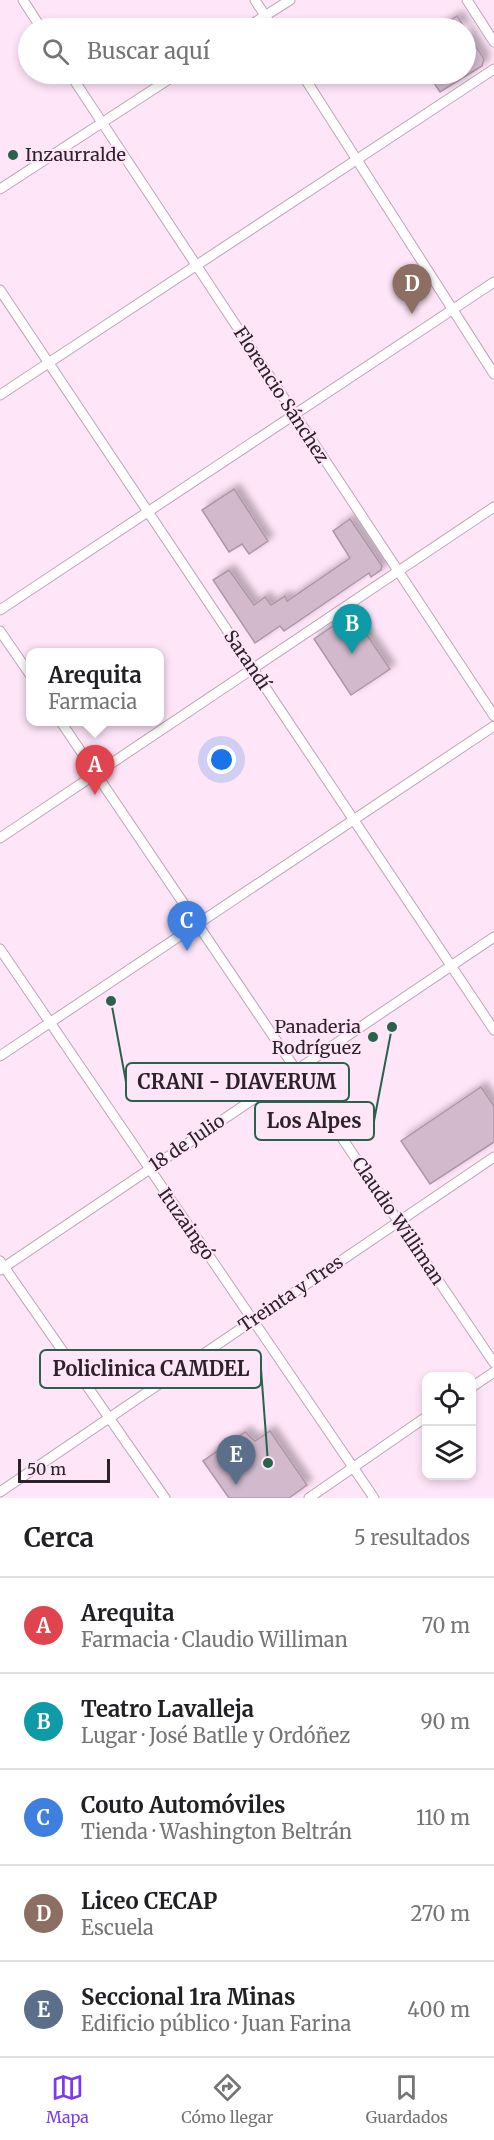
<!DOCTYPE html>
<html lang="es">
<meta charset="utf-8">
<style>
body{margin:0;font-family:Merriweather,serif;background:#f2f2f2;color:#202124}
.controls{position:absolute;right:18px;bottom:18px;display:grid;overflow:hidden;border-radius:12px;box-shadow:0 3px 9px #0003}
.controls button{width:54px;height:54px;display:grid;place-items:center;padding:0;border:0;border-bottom:2px solid #e0e0e0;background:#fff;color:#202124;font:30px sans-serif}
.scale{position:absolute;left:18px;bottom:15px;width:92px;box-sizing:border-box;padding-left:6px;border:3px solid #2c2229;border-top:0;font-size:16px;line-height:21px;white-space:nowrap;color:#2c2229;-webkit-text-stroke:4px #ffe5f8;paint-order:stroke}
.you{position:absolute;left:222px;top:760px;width:21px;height:21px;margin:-15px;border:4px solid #fff;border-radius:50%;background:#1a73e8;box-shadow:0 0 0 9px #1a73e833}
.badge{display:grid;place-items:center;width:39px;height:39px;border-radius:50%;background:#7c3aed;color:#fff;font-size:20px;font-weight:700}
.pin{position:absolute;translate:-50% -50px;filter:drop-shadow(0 2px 3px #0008)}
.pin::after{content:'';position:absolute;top:32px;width:21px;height:18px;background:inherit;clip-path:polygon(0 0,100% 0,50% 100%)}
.popup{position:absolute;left:26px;top:648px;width:138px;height:78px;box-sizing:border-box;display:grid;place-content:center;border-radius:12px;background:#fff;filter:drop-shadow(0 2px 4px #0005);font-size:20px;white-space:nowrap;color:#757577}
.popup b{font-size:22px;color:#202124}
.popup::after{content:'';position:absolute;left:50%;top:100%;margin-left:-12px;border:12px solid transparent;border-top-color:#fff}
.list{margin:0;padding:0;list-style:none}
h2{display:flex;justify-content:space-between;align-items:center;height:78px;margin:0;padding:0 24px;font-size:26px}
h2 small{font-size:20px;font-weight:400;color:#757577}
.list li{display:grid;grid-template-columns:39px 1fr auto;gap:18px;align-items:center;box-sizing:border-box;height:96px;padding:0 24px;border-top:2px solid #e0e0e0}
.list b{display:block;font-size:22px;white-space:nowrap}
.list p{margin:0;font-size:20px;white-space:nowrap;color:#757577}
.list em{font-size:20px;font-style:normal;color:#757577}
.icon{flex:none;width:33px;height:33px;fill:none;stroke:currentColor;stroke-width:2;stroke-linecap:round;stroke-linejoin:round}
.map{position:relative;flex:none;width:494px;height:1498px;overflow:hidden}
.search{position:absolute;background:#fff;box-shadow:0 3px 9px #0003;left:18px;right:18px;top:18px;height:66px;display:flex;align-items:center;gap:15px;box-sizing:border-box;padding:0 21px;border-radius:33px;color:#757577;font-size:22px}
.sheet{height:558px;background:#fff}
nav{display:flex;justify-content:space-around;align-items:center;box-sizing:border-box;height:84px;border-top:2px solid #e0e0e0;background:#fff;font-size:16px;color:#757577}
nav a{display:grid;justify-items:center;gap:3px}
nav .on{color:#7c3aed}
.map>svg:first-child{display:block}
.building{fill:#d2bacc;stroke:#ae96a8;stroke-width:1.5;filter:url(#shadow)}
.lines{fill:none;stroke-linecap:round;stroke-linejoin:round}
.minor-casing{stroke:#bda5b7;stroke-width:11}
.minor{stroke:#fff;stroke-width:9}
.poi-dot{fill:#29624b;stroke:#ffe5f8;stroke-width:2}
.labels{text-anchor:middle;stroke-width:4.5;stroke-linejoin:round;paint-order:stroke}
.poi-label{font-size:18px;fill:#2c2229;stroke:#ffe5f8;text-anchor:start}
.street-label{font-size:18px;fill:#2c2229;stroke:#ffe5f8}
.leader{fill:none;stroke:#29624b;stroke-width:2}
.callout-dot{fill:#29624b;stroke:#ffe5f8;stroke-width:2}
.callout{fill:#ffe5f8;stroke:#29624b;stroke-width:2}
.callout-label{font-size:20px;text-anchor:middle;font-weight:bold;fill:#2c2229}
</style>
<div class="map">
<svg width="494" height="1498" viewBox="0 0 494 1498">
<defs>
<filter id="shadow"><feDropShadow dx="5.5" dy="-5.5" stdDeviation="3" flood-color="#0004"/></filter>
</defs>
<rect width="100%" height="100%" fill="#ffe5f8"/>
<!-- building -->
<path class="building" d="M457,16L465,28H438Z
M465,29L484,59L482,66L440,92L428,74H465Z
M234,489L268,541L249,554L242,544L229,552L202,510Z
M350,519L382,566L381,570L371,577L369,573L284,631L280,626L255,643L213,580L229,570L254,605L265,597L271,605L285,596L287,601L350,558L333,531Z
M352,613L390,669L351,695L314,639Z
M481,1087L494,1106V1142L430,1184L401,1141Z
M270,1431L307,1485L289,1498H229L203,1461L245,1432L255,1441Z"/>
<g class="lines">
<defs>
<path id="minor" d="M23,0L41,28
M255,0L273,28
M467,0L494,42
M246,28L290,0
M70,74L494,716
M302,74L494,374
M0,189L177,74
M0,290L494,1030
M0,395L494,69
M0,610L494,282
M0,631L31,676
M61,722L494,1363
M0,838L494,507
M0,949L374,1498
M0,1056L494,726
M0,1261L165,1498
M0,1270L494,937
M472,1387L494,1372
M0,1492L494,1157
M309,1498L426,1417"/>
</defs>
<!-- minor casing -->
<use href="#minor" class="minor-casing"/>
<!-- minor -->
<use href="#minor" class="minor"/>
</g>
<!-- markers -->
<g class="poi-dot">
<circle cx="13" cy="155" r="6"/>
<circle cx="373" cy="1037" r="6"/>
</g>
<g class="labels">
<!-- poi labels -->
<g class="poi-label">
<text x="25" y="161">Inzaurralde</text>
<text x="361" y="1033" text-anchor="end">Panaderia<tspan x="361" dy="21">Rodríguez</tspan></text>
</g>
<!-- street labels -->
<g class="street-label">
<text transform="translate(281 395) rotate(57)" y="6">Florencio Sánchez</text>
<text transform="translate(247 660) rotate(56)" y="6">Sarandí</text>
<text transform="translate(187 1143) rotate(-34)" y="6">18 de Julio</text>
<text transform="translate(398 1221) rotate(56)" y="6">Claudio Williman</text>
<text transform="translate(186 1224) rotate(55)" y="6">Ituzaingó</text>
<text transform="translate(291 1294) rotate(-34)" y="6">Treinta y Tres</text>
</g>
</g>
<!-- callouts -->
<path class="leader" d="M111 1001L126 1082M392 1027L374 1121M268 1463L261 1369"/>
<g class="callout-dot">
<circle cx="111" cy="1001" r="6"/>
<circle cx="392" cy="1027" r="6"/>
<circle cx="268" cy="1463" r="6"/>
</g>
<g class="callout">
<rect x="126" y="1063" width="223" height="38" rx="6"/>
<rect x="255" y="1102" width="119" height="38" rx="6"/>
<rect x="40" y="1350" width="221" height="38" rx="6"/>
</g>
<g class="callout-label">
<text x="237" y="1089">CRANI - DIAVERUM</text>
<text x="314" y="1128">Los Alpes</text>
<text x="151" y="1376">Policlinica CAMDEL</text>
</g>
</svg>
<div class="controls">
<button><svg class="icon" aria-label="locate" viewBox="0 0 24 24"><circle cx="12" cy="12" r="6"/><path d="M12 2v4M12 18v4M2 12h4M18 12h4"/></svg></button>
<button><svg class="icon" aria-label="layers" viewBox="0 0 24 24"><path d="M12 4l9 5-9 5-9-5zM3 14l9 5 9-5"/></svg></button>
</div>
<div class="scale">50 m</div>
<div class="you"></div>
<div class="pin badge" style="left:95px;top:795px;background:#e0444e">A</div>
<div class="popup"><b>Arequita</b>Farmacia</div>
<div class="pin badge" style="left:352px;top:654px;background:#0f9aa8">B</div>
<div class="pin badge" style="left:187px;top:951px;background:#3f7fe0">C</div>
<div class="pin badge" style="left:412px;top:314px;background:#8d6e63">D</div>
<div class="pin badge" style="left:236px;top:1485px;background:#5c6f8a">E</div>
<div class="search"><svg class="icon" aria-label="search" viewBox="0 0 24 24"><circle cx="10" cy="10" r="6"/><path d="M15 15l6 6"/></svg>Buscar aquí</div>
</div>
<section class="sheet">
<h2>Cerca<small>5 resultados</small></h2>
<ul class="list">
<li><span class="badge" style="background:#e0444e">A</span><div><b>Arequita</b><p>Farmacia · Claudio Williman</p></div><em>70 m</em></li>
<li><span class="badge" style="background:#0f9aa8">B</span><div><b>Teatro Lavalleja</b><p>Lugar · José Batlle y Ordóñez</p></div><em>90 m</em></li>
<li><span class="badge" style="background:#3f7fe0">C</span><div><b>Couto Automóviles</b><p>Tienda · Washington Beltrán</p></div><em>110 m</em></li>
<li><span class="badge" style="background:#8d6e63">D</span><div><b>Liceo CECAP</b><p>Escuela</p></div><em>270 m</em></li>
<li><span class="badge" style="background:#5c6f8a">E</span><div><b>Seccional 1ra Minas</b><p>Edificio público · Juan Farina</p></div><em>400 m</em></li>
</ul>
</section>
<nav>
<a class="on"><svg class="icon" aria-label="map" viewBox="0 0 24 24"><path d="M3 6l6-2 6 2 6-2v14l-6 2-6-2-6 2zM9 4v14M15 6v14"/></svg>Mapa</a>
<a><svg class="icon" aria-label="directions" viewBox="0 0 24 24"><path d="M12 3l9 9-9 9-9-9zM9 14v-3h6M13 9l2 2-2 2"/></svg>Cómo llegar</a>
<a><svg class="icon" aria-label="saved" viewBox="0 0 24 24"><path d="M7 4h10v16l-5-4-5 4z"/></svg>Guardados</a>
</nav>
